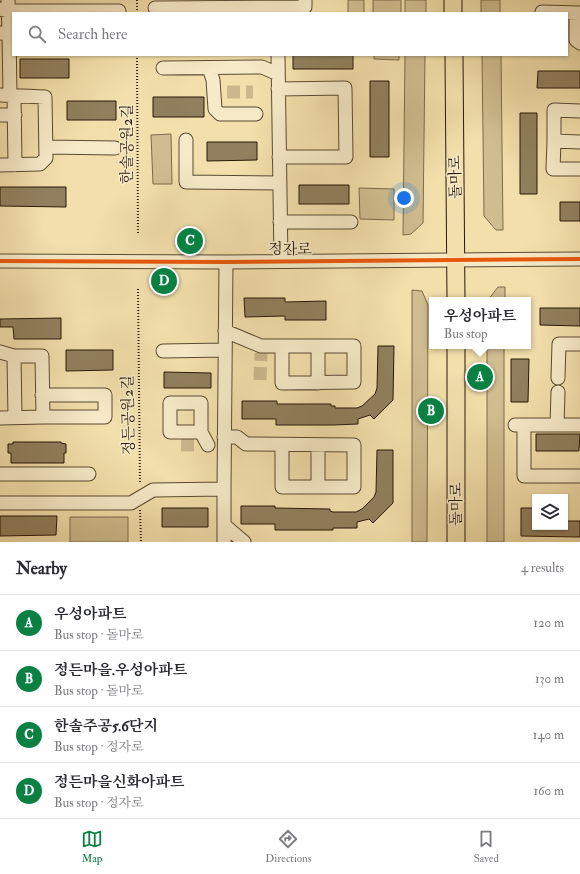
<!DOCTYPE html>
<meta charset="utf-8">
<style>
body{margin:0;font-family:"IM FELL Double Pica","Noto Serif KR",serif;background:#f2f2f3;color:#2b2b33}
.controls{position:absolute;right:12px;bottom:12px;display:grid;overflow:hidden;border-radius:0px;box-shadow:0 1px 3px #0004}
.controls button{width:36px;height:36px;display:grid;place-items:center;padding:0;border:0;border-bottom:1px solid #e1e1e2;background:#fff;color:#2b2b33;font:20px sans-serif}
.you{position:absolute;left:404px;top:198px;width:14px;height:14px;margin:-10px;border:3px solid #fff;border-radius:50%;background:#1a73e8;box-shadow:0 0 0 6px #1a73e833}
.badge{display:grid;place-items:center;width:26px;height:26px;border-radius:50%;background:#0b8043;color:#fff;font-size:13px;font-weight:700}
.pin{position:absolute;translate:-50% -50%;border:2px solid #fff;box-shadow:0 1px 4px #0006}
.popup{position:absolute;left:429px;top:297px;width:102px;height:52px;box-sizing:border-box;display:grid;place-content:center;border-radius:0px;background:#fff;filter:drop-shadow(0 1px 3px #0005);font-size:13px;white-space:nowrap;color:#7c7c81}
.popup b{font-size:15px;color:#2b2b33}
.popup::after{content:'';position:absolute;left:50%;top:100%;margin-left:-8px;border:8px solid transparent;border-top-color:#fff}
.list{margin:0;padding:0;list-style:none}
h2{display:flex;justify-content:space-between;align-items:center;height:52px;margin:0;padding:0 16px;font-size:17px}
h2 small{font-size:13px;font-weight:400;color:#7c7c81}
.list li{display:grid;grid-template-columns:26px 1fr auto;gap:12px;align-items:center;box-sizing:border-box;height:56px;padding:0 16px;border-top:1px solid #e1e1e2}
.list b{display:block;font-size:15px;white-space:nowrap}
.list p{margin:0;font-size:13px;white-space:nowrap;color:#7c7c81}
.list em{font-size:13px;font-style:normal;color:#7c7c81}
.icon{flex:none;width:22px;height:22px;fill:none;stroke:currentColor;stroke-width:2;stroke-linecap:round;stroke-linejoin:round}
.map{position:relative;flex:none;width:580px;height:542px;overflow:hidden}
.search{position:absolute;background:#fff;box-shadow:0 1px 3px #0004;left:12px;right:12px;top:12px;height:44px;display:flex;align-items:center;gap:10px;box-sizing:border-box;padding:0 14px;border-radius:0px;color:#7c7c81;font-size:15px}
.sheet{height:276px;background:#fff}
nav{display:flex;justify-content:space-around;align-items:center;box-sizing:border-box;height:56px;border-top:1px solid #e1e1e2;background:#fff;font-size:11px;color:#7c7c81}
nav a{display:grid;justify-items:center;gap:2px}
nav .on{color:#0b8043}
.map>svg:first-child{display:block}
.green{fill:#d0bd8f;stroke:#7c6a4c}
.building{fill:#917f5d;stroke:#281809}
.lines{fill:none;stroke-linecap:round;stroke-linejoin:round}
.minor-tunnel{stroke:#cab78b;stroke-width:13;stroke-dasharray:13 6;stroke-linecap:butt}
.minor-casing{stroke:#5a4a32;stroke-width:15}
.major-casing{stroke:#281809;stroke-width:19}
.path{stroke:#281809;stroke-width:2;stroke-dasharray:1 2;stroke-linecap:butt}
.minor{stroke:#f7eac8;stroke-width:13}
.major{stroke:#f2dfab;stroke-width:17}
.cycleway-casing{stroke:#f7eac8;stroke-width:6}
.cycleway{stroke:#e8590c;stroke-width:4}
.labels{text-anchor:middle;stroke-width:3;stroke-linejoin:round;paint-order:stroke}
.street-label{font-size:15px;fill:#281809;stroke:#f7eac8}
</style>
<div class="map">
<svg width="580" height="542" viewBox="0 0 580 542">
<rect width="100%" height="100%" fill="#f2dfab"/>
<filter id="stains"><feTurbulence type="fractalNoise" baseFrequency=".005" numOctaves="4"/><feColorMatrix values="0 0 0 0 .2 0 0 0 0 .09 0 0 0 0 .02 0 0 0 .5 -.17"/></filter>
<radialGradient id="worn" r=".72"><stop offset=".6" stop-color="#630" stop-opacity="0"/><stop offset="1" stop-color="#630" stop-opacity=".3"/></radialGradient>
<!-- green -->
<path class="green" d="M348,0H364V13H348Z
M373,0H401V13H373Z
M405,0H426V13H405Z
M481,0H500V13H481Z
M374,55H399V60L374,59Z
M405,55H425L423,223L411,234L403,235Z
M482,55H501L503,230H496L484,216Z
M171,134L172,184H153L151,135Z
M359,188L394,189V220L360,219Z
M498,287H505V300H488Z
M412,290L422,291L428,305L427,542H412Z
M487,346H504V542H487Z
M70,517H128V542H70Z"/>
<!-- building -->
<path class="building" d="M293,55H353V69H293Z
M20,59H69V78H20Z
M538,71H580V88H537Z
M370,81H389V157H370Z
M153,97H204V117H153Z
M67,101H116V120H67Z
M520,113H537V194H520Z
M207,142H257V160L207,161Z
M299,185H349V204H299Z
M0,187H66V207L0,206Z
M560,202H580V221H560Z
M244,298H285V302L326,301V320H285V316L245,317Z
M540,308H580V326L540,325Z
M61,318V339H14L13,327H0V319Z
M378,346H394L393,400L374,419L370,415L358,419V424L334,425H276V419H242V401H277V404H331V406H335V408H357L362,406L375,394L377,388Z
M66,350H113V370L66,371Z
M511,359H529L528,402H511Z
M164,372L211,373V388H164Z
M536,434H580L579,451H536Z
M13,442H61V443L66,444V453H64V463H11V453H8V444H13Z
M377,450H393V503L373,523L369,519L357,522V528H333V530H275V524H241V506H275V508L330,509V511L333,512H356L362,509L374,497L376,492Z
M162,508H208V527H162Z
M521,508H535V527H565V521H580V537L521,536Z
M0,516H57L56,535L0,536Z"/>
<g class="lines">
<!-- minor-tunnel -->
<path class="minor-tunnel" d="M227,92H253
M260,380L261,353
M181,445H199"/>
<defs>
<path id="minor" d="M8,0L9,34H13
M155,8L305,7V0
M0,9L8,11H119
M542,12L580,13
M576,13V40L580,43
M0,33L9,34L10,95
M278,55L281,261
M163,68L262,67L278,74
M209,68L213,80L215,109L220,114H256
M278,89L345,88L346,157H279
M0,95L45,97L46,158L40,164L0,165
M14,96L15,165
M0,115H15
M186,140V182L280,183
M554,141V110L580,111
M580,142L554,141L553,169H580
M47,147L115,148
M280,222H351
M0,261L226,262L580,259
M225,331L261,346H354V382L282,383V347
M318,347V383
M163,351L225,350
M0,352L14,356H42L43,417L0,418
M14,356L15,418
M558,378L559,344H580
M42,395H105V417H43
M515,425H580
M524,425V476H580
M557,425L558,392
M201,432H170V403H201V432L208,445
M224,437H237L246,444L354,445V487H282V445
M0,474H89
M318,487V445
M0,503H131L153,490L224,489L226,262
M224,525L244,542
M224,542V489"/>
<path id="major" d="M453,0V13
M454,55L456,300
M456,346V542"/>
</defs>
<!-- minor casing -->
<use href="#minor" class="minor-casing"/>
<!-- major casing -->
<use href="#major" class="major-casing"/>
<!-- path -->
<path class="path" d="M137,0V13
M137,55L138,233
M138,289L140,483
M140,510L141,542"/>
<!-- minor -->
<use href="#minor" class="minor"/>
<!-- major -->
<use href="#major" class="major"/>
<defs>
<path id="cycleway" d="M0,261L226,262L580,259"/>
</defs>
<!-- cycleway casing -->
<use href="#cycleway" class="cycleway-casing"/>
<!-- cycleway -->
<use href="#cycleway" class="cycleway"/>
</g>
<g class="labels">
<!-- street labels -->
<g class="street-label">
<text transform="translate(127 144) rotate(-90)" y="5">한솔공원2길</text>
<text transform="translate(455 177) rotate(-91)" y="5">돌마로</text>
<text x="290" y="254">정자로</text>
<text transform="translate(128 415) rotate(-91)" y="5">정든공원2길</text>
<text transform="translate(456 504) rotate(-90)" y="5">돌마로</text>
</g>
</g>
<rect width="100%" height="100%" filter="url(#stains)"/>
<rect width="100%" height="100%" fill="url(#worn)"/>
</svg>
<div class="controls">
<button><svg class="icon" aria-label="layers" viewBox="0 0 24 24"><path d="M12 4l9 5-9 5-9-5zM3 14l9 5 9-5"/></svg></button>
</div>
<div class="you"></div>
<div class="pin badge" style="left:480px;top:377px">A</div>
<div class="popup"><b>우성아파트</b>Bus stop</div>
<div class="pin badge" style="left:431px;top:411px">B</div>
<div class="pin badge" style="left:190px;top:241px">C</div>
<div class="pin badge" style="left:164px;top:281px">D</div>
<div class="search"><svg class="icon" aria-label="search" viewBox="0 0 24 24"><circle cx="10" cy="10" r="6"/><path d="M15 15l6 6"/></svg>Search here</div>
</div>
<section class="sheet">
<h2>Nearby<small>4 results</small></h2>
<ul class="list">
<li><span class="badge">A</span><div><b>우성아파트</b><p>Bus stop · 돌마로</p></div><em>120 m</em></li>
<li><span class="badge">B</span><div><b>정든마을.우성아파트</b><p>Bus stop · 돌마로</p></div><em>130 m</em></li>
<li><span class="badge">C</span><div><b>한솔주공5.6단지</b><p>Bus stop · 정자로</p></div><em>140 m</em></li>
<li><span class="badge">D</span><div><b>정든마을신화아파트</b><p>Bus stop · 정자로</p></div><em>160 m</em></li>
</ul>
</section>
<nav>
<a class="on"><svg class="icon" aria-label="map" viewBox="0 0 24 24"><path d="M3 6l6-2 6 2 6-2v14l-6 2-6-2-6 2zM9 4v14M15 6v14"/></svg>Map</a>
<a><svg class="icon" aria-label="directions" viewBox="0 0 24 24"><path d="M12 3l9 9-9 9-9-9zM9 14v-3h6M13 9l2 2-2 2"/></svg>Directions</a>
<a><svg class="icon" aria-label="saved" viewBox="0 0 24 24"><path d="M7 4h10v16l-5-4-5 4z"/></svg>Saved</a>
</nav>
